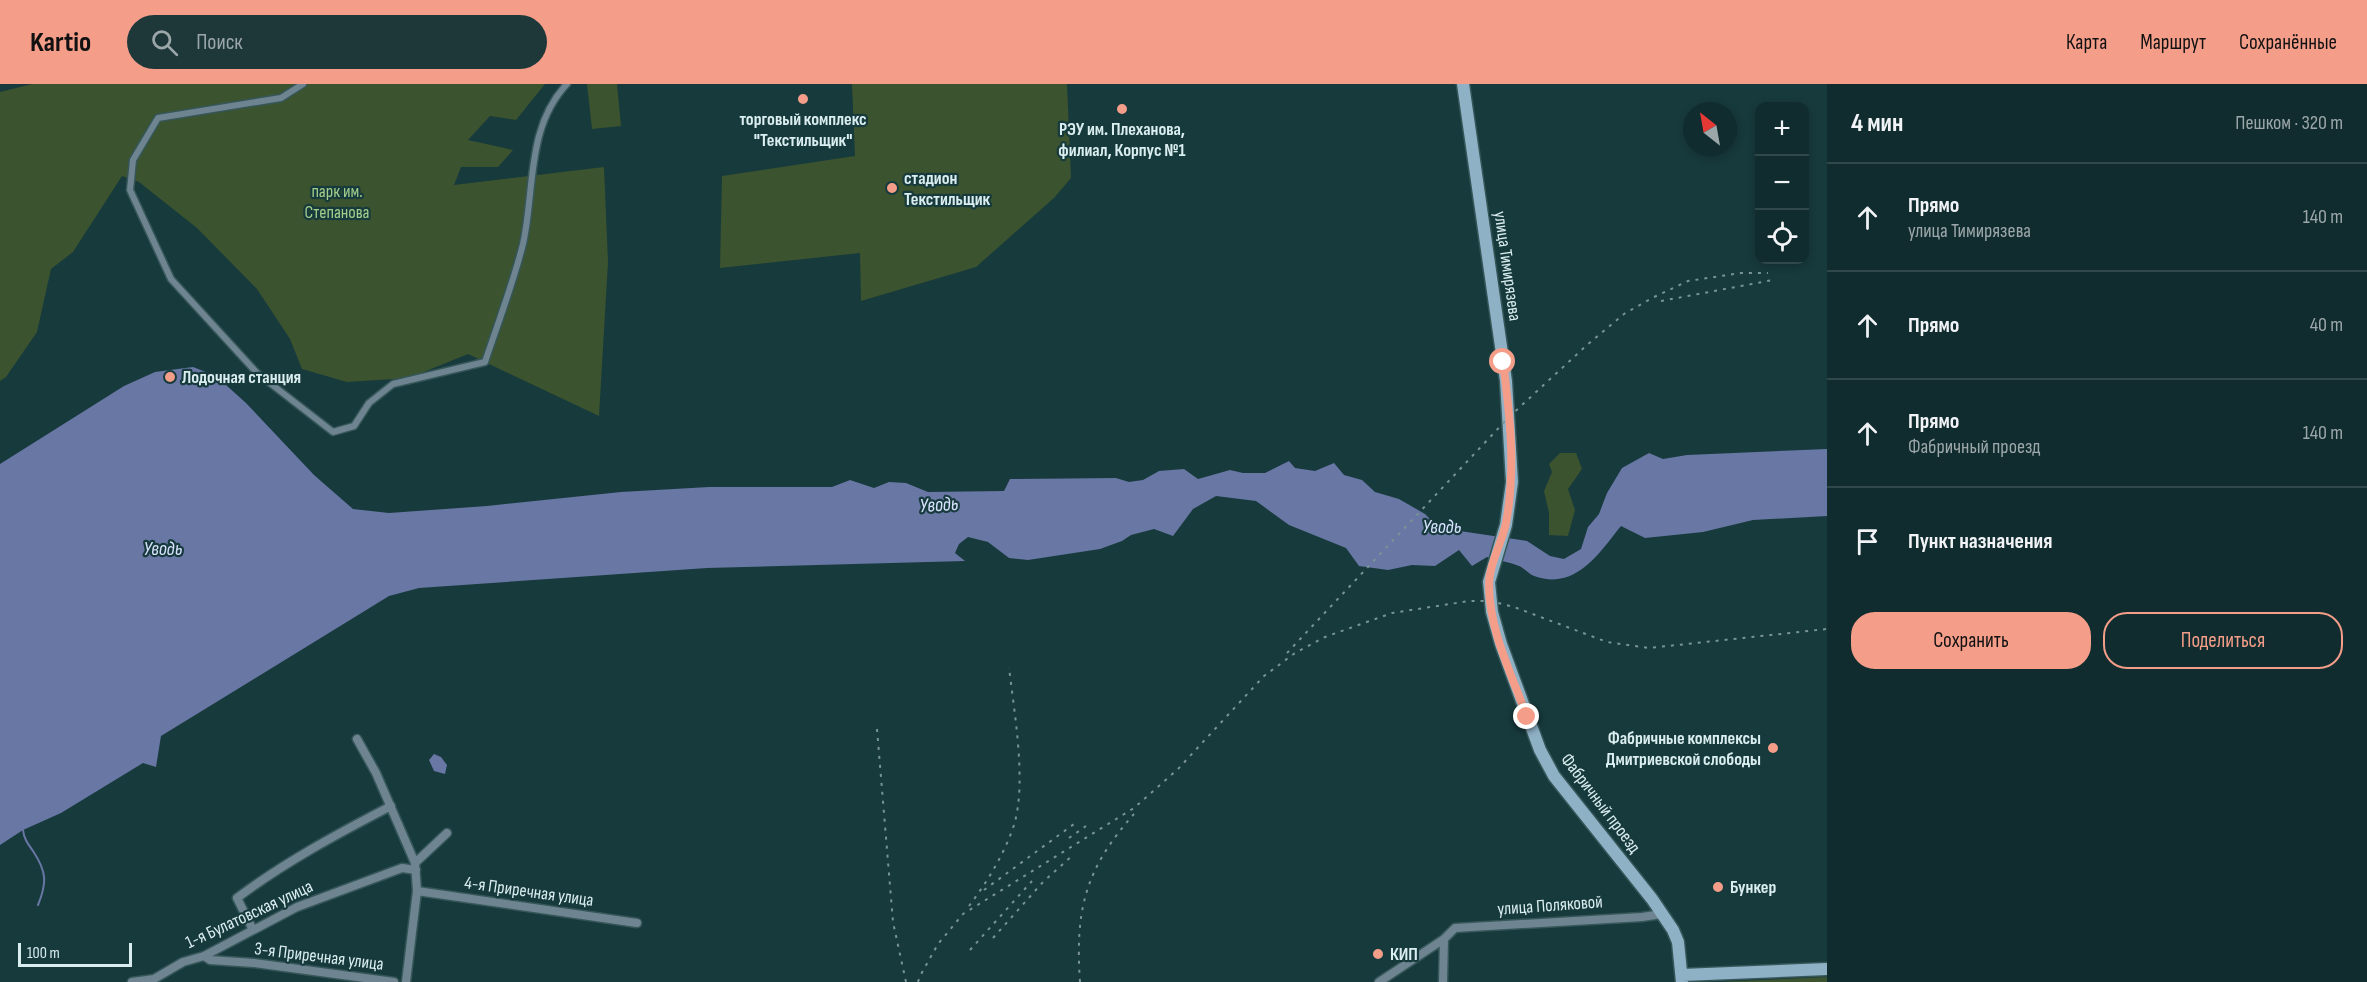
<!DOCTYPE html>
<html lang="ru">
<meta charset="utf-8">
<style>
body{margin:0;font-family:"Sofia Sans Condensed",sans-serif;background:#1e383a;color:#f1f3f6}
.controls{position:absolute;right:18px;top:18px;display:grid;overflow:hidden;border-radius:12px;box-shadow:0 3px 9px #0003}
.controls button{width:54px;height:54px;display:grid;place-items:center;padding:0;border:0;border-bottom:2px solid #30484a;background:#112c2e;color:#f1f3f6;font:30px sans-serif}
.compass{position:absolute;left:1683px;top:18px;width:54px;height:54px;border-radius:50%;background:#112c2e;box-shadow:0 3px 9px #0003;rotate:329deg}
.scale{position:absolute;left:18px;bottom:15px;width:114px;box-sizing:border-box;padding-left:6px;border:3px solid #daedef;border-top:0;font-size:16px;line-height:21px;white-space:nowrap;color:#daedef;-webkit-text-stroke:4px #173a3d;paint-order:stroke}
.stop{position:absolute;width:18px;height:18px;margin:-14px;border:4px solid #f49e8a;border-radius:50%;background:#fff}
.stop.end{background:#f49e8a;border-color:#fff;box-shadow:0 2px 6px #0008}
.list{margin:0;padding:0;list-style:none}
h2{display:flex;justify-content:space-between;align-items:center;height:78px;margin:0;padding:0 24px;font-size:26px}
h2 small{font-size:20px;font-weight:400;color:#9ca7aa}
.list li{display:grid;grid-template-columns:39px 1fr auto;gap:18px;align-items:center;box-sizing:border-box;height:108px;padding:0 24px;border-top:2px solid #30484a}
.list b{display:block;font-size:22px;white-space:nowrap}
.list p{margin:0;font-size:20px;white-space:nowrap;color:#9ca7aa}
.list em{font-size:20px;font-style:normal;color:#9ca7aa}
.actions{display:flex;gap:12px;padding:18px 24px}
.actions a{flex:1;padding:14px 0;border:2px solid #f49e8a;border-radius:24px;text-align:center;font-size:21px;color:#f49e8a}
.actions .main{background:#f49e8a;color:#111}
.icon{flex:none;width:33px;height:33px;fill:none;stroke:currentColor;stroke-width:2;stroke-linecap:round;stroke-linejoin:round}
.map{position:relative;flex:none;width:1827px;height:898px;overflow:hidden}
header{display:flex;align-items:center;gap:36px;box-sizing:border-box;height:84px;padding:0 30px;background:#f49e8a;color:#111}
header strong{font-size:28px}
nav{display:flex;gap:33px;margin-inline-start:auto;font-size:21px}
.search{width:420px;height:54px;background:#1e383a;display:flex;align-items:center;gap:15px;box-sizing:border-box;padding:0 21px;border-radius:33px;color:#9ca7aa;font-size:22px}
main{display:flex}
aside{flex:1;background:#112c2e}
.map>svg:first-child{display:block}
.green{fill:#3b532e}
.water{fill:#6877a4}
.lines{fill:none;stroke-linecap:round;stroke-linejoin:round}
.stream{stroke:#6877a4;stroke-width:2}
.pedestrian-casing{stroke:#365759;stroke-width:9}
.minor-casing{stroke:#365759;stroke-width:11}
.secondary-casing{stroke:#365759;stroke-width:15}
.pedestrian{stroke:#6f8491;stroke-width:6}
.minor{stroke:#6f8491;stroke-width:8}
.secondary{stroke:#8fb1c6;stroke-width:12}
.rail{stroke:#799496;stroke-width:2;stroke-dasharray:3 6;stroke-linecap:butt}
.route{stroke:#f49e8a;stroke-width:8}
.poi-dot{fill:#f49e8a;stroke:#173a3d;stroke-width:2}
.labels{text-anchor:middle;stroke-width:4.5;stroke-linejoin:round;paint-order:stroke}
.poi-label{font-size:18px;font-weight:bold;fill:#daedef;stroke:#173a3d;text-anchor:start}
.park-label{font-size:18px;fill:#a2cd8a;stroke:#173a3d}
.street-label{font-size:18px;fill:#daedef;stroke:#173a3d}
.water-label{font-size:20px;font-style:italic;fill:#d8e2ff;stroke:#173a3d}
</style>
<header>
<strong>Kartio</strong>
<div class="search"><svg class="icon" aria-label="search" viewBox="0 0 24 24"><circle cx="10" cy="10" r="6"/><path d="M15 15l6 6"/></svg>Поиск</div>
<nav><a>Карта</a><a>Маршрут</a><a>Сохранённые</a></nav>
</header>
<main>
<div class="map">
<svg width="1827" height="898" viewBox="0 0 1827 898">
<rect width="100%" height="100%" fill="#173a3d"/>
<!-- green -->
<path class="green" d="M32,0H545L516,36L490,32L468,56L513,66L498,83H461L454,101L604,83L608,178L599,332L468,270L409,294L347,298L302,285L290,255L257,205L197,144L139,98L122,92L73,168L51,185L37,248L6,293L0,297V8Z
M587,0H617L621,42L592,45Z
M852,0H1067L1071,94L1054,114L976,183L861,217L860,169L720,184L722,92L855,72Z
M1560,369H1576L1582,385L1568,405L1575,426L1568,452L1549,451V429L1544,407L1552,388L1549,380Z
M1827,893V898H1719Z"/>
<!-- water -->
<path class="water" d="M193,283L216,292L246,319L314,391L353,425L389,429L487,422L621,408L709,403H832L850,396L874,404L889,398L906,399L928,408L1004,407L1010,395L1116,394L1129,398L1143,396L1159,387L1184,385L1198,395L1230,386L1243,389H1265L1289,377L1295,384L1315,387L1334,379L1344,391L1362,396L1375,408L1399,415L1425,430L1435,440L1453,446L1527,457L1550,472L1564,475L1581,465L1588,443L1599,430L1607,409L1622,384L1649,369L1663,375L1687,371L1827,365V432L1753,436L1703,448L1645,454L1621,442C1599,469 1576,507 1534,492C1529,490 1524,484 1519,482C1509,478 1497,476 1487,473L1472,482L1459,466L1435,482L1412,481L1388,486L1359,482L1346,464L1289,441L1256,417L1216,412L1193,425L1173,452L1154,445L1131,451L1122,457L1100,465L1028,476L1009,474L988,458L968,453L959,460L955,469L965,477L707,484L419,504L389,512L161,652L156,683L143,679L61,729L23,746L0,761V380L124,302L155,288Z
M434,670L441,673L447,681L445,690L434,687L429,676Z"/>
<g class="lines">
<!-- stream -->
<path class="stream" d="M23,746C24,755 28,760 33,767C47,788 47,799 38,821"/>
<defs>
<path id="pedestrian" d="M303,0L281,14L158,34L133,76L130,106L171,195L257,289L333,348L354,342L369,319L393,300L485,278C498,239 513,200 523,160C535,106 526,43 567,0"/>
<path id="minor" d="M357,655L376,689L415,779L417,807L406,898
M415,779L447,749
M417,807L637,839
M253,846L237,814C285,778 337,750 391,722
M204,872L210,876L254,879L394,898
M132,898L154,895L183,878L204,872L297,823L402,784L416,786
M1379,898L1444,855L1455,844L1642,833L1662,830
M1443,898L1444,855"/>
<path id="secondary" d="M1463,0L1506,297L1512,398L1506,441L1489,498L1492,528L1501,560L1540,666L1554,692L1652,815L1673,846L1678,858L1682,898
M1682,891L1827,885"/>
</defs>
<!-- pedestrian casing -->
<use href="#pedestrian" class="pedestrian-casing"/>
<!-- minor casing -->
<use href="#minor" class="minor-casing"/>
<!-- secondary casing -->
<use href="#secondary" class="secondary-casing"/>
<!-- pedestrian -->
<use href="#pedestrian" class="pedestrian"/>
<!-- minor -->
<use href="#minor" class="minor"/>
<!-- secondary -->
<use href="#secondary" class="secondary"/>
<!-- rail -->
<path class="rail" d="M1661,217L1773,196
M1287,569L1509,333L1587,261L1624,230L1652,214L1688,197L1741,189H1768
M877,645L893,838L906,898
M1069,754L1086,742
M984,806L1074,740
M969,822C987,798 1004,771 1014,741C1027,698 1014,628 1009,583
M993,854L1043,798L1074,770
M970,866L1032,797
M918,898L920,892L938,860L963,830L1134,724L1178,685L1264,592L1295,569L1325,553L1392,529L1469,517H1490L1514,523L1607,558L1649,564L1827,545
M1080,898C1075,826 1085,785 1134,730"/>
</g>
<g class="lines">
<!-- route -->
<path class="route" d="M1503,278C1510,331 1516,386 1506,439C1502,459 1489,480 1489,501C1489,546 1512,591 1527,633"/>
</g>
<!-- markers -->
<g class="poi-dot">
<circle cx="803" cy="15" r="6"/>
<circle cx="1122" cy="25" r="6"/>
<circle cx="892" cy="104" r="6"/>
<circle cx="170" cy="293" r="6"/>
<circle cx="1773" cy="664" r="6"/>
<circle cx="1718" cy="803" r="6"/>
<circle cx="1378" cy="870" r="6"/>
</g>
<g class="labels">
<!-- poi labels -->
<g class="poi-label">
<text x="803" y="41" text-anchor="middle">торговый комплекс<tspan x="803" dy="21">"Текстильщик"</tspan></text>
<text x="1122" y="51" text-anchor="middle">РЭУ им. Плеханова,<tspan x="1122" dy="21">филиал, Корпус №1</tspan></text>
<text x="904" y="100">стадион<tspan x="904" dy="21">Текстильщик</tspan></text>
<text x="182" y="299">Лодочная станция</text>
<text x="1761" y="660" text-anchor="end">Фабричные комплексы<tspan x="1761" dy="21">Дмитриевской слободы</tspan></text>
<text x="1730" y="809">Бункер</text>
<text x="1390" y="876">КИП</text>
</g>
<!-- park labels -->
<g class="park-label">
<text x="337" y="113">парк им.<tspan x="337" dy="21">Степанова</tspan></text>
</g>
<!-- street labels -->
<g class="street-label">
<text transform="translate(1508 182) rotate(82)" y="6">улица Тимирязева</text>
<text transform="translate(1601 719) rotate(53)" y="6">Фабричный проезд</text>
<text transform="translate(529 807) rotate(8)" y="6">4-я Приречная улица</text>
<text transform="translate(1550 821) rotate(-4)" y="6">улица Поляковой</text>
<text transform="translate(249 830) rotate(-25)" y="6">1-я Булатовская улица</text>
<text transform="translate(319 872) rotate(7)" y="6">3-я Приречная улица</text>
</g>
<!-- water labels -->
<g class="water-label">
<text transform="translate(939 420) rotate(-4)" y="7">Уводь</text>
<text x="1442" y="449">Уводь</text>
<text x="163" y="471">Уводь</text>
</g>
</g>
</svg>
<div class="controls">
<button>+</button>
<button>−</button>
<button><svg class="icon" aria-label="locate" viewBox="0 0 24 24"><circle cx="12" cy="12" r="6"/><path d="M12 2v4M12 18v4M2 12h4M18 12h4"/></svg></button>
</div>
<svg class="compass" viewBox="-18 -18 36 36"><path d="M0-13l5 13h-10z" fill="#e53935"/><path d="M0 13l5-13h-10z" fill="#9ca7aa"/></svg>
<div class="scale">100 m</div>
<div class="stop" style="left:1503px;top:278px"></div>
<div class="stop end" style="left:1527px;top:633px"></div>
</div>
<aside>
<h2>4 мин<small>Пешком · 320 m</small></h2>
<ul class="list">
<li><svg class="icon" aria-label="ahead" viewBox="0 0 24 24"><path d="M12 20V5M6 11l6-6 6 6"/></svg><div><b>Прямо</b><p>улица Тимирязева</p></div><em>140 m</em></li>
<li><svg class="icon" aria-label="ahead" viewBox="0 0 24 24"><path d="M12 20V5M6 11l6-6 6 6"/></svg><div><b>Прямо</b></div><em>40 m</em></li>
<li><svg class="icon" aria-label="ahead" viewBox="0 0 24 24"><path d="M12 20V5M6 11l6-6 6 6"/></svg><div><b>Прямо</b><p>Фабричный проезд</p></div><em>140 m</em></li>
<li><svg class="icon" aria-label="arrive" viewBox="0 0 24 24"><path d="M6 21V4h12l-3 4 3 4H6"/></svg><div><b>Пункт назначения</b></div></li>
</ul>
<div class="actions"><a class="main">Сохранить</a><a>Поделиться</a></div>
</aside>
</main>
